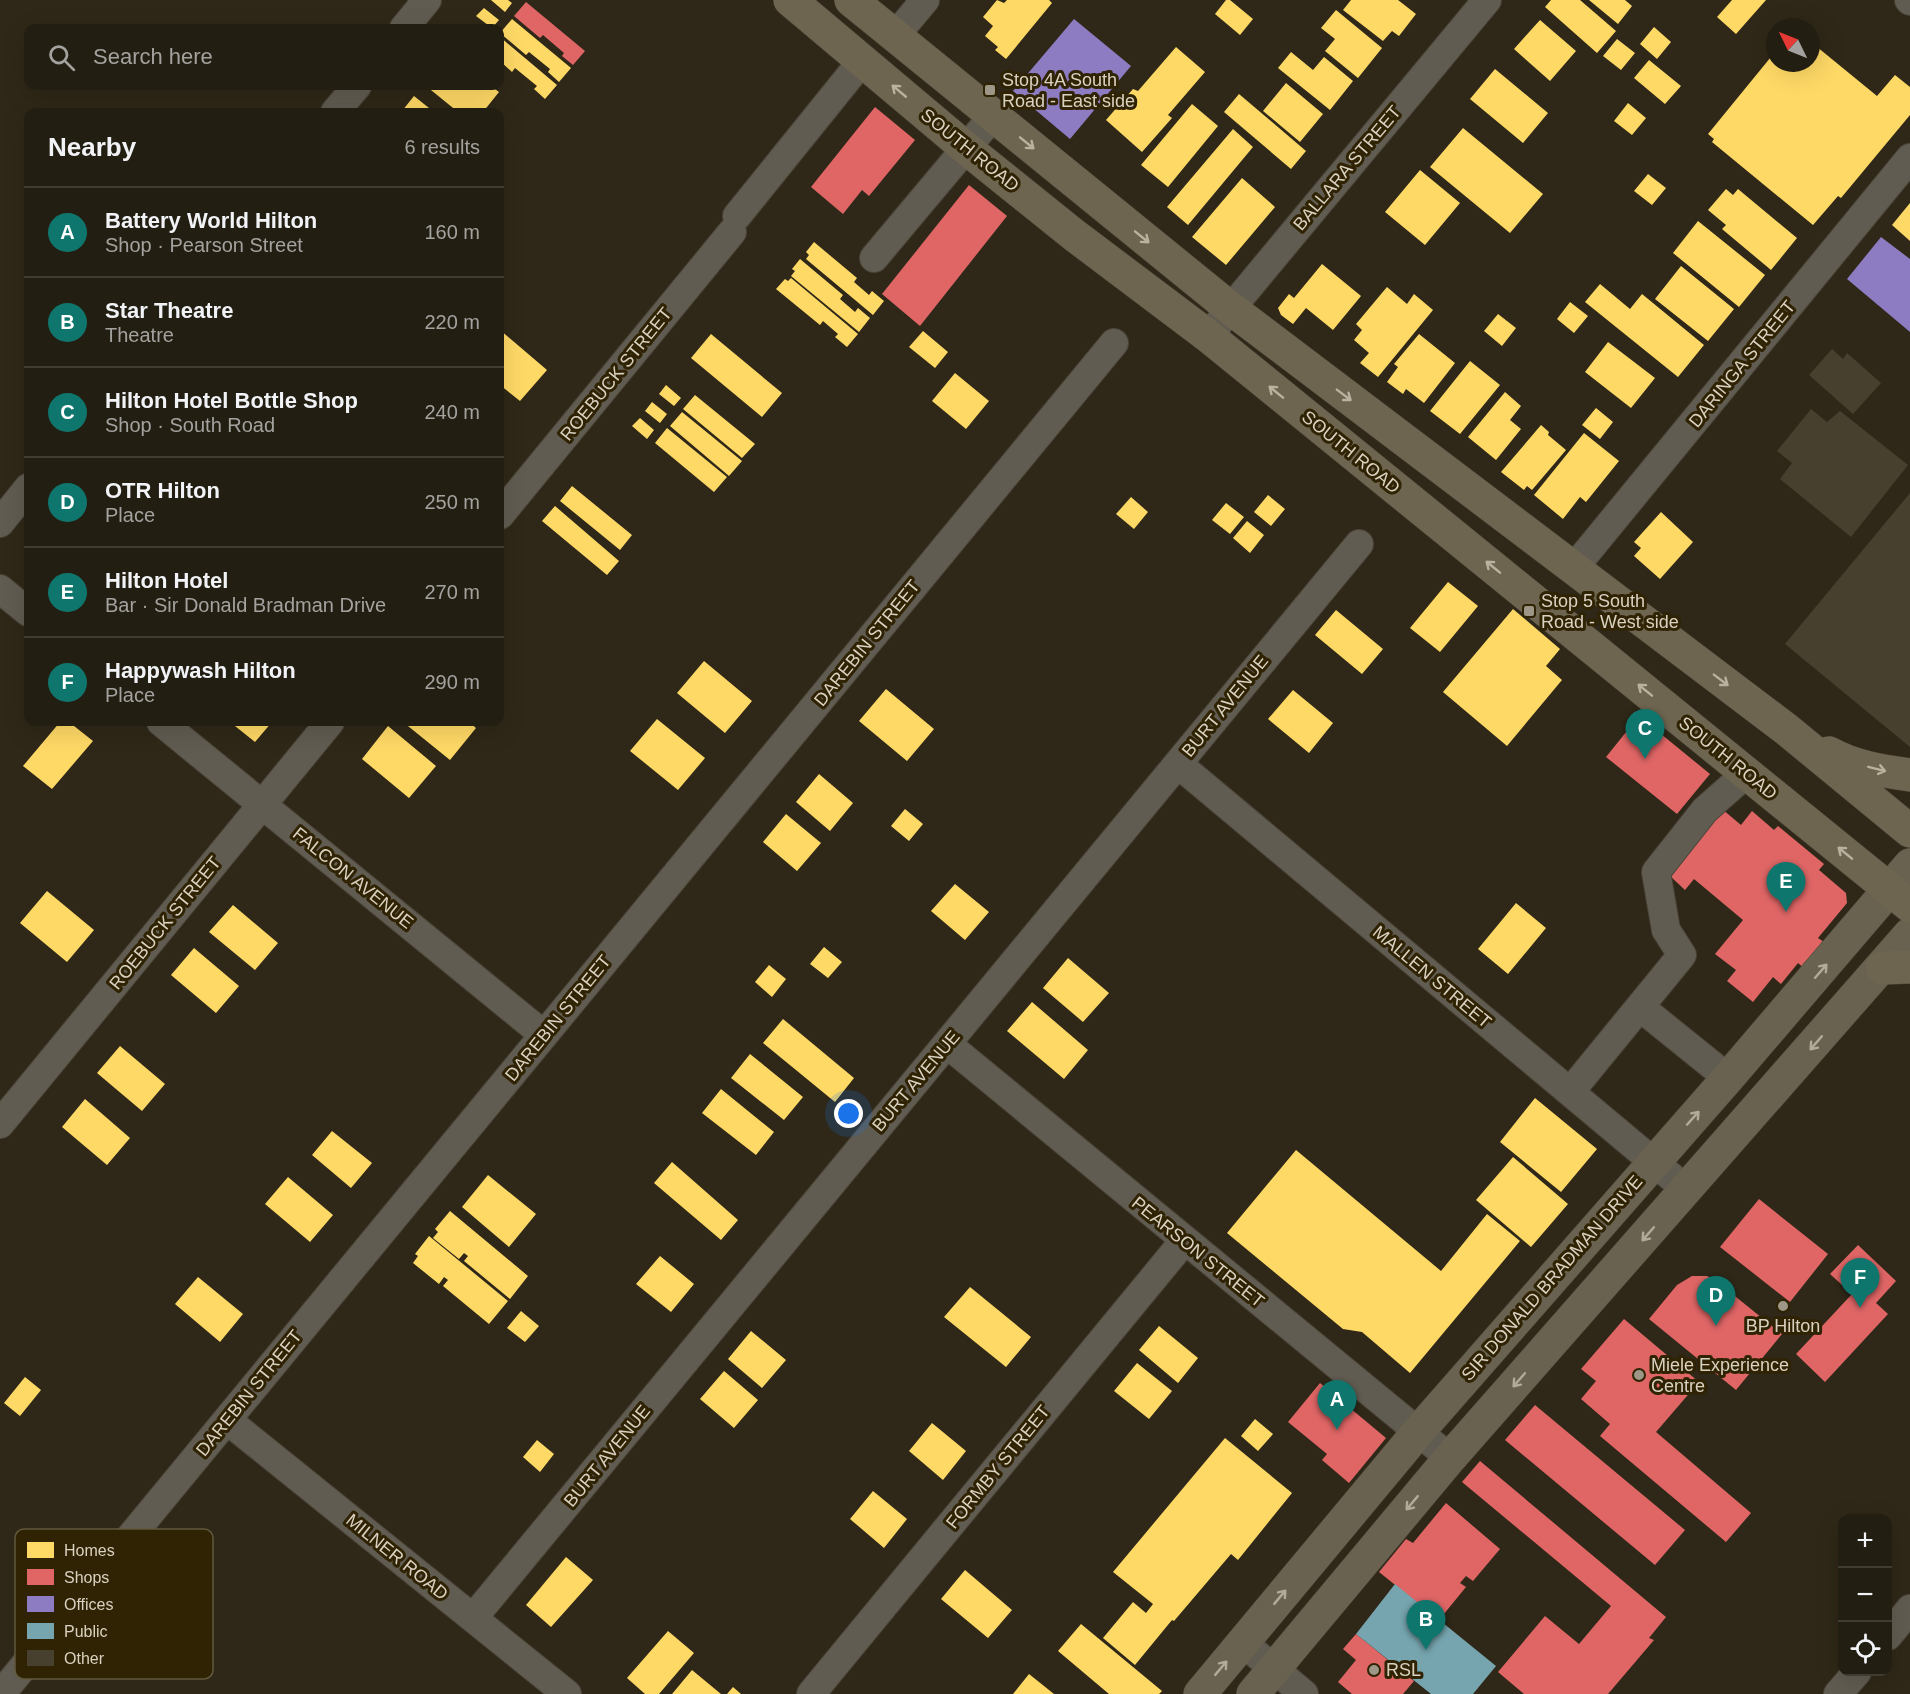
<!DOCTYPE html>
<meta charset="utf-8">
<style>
body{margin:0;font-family:Arial,sans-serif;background:#2b271b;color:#f1f3f6}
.controls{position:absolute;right:18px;bottom:18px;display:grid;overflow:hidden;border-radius:12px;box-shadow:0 6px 24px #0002}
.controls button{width:54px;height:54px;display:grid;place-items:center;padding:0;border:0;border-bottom:2px solid #403c32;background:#231e12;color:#f1f3f6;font:30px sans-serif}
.compass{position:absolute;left:1766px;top:18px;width:54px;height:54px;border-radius:50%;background:#231e12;box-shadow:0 6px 24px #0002;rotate:313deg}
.you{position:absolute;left:849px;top:1114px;width:21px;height:21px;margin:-15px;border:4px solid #fff;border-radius:50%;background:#1a73e8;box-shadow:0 0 0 9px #1a73e833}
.badge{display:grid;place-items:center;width:39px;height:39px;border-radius:50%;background:#0f766e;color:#fff;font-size:20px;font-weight:700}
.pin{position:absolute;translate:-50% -50px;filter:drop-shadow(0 2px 3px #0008)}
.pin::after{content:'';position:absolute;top:32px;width:21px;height:18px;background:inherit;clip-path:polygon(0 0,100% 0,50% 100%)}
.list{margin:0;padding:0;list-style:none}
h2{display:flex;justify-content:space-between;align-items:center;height:78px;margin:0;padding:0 24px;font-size:26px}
h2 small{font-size:20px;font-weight:400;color:#a3a29f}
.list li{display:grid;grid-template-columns:39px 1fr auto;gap:18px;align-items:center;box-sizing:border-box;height:90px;padding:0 24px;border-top:2px solid #403c32}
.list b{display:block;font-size:22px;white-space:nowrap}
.list p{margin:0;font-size:20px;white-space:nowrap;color:#a3a29f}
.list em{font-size:20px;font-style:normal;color:#a3a29f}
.icon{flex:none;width:33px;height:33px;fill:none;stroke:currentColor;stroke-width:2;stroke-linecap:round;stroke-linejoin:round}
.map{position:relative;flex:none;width:1910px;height:1694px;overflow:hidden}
.search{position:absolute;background:#231e12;box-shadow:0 6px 24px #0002;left:24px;top:24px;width:480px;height:66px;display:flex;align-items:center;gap:15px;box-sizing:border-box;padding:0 21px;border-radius:12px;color:#a3a29f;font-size:22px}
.panel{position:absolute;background:#231e12;box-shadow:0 6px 24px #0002;left:24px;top:108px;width:480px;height:618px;border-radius:12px}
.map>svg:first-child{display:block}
.homes{fill:#ffd966}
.shops{fill:#e06666}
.offices{fill:#8e7cc3}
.public{fill:#76a5af}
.building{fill:#47402f}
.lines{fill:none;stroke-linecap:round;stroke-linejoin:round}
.minor-casing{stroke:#4a4337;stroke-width:30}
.major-casing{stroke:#4a4337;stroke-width:34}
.highway-casing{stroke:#4a4337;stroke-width:34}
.minor{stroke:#615c51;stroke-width:28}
.major{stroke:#696250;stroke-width:33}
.highway{stroke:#6e6550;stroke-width:33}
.oneway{stroke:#bab19f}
.oneway2{stroke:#b2ab99}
.poi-dot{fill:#9e9686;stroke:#2f2304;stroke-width:2}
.labels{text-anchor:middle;stroke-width:6;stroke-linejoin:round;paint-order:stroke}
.poi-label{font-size:18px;fill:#dad2c1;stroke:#2f2304;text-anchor:start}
.street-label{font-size:18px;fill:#dad2c1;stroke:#2f2304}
.key{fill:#2f2304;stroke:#62583d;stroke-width:1.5}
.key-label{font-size:16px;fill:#dad2c1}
</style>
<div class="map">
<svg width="1910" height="1694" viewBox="0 0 1910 1694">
<rect width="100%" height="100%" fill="#2f2818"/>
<!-- homes -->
<path class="homes" d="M491,0H508L512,3L505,12Z
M997,0L1004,3L1007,0H1049L1052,3L1006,59L995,50L998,47L985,36L993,26L983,17Z
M1226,0H1230L1253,19L1240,35L1215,14Z
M1351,0H1398L1416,14L1399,36L1392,31L1383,41L1343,10Z
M1551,0H1580L1616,31L1597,53L1545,7Z
M1589,0H1625L1632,6L1618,24Z
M1732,0H1766L1736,34L1717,17Z
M484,8L499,20L492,28L476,16Z
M1336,10L1382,48L1358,78L1325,51L1335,39L1321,28Z
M512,19L571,68L559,82L548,72L550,69L529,52L526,55L500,33Z
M1540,20L1576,51L1550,81L1514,49Z
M1654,27L1671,42L1657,59L1640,44Z
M500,37L557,85L545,99L534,89L537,86L515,68L512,72L500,61Z
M1617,39L1635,53L1621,70L1603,56Z
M1811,42L1877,96L1895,75L1910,87V115L1841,198L1838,196L1813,225L1712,142L1714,139L1708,134L1775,52V63H1811Z
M1176,47L1205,72L1168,115L1172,118L1142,152L1106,120L1133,89L1138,91Z
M1291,52L1313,70L1324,57L1353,81L1330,110L1278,68Z
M1649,60L1681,86L1665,104L1634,78Z
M1495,69L1548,113L1523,143L1470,99Z
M1286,83L1323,114L1300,142L1263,111Z
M426,86H491L499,92L483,112H458Z
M1239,94L1306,151L1291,169L1224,112Z
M414,96L434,112H404L402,111Z
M1628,103L1646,118L1632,135L1614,121Z
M1192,104L1218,126L1168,187L1141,165Z
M1463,128L1543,194L1510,233L1430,167Z
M1233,129L1253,147L1188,225L1167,207Z
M1420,170L1460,203L1425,245L1385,212Z
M1648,174L1666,188L1652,205L1634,191Z
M1242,178L1275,207L1226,265L1192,237Z
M1726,189L1733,195L1738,189L1797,238L1771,270L1722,229L1726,225L1708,210Z
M1910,203V241L1892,225Z
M1698,221L1765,275L1739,307L1673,253Z
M814,242L857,278L854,282L869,295L872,291L884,301L873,315L806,259L809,255L806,252Z
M800,259L843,295L840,299L855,312L858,308L870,318L859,332L791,276L795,271L792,269Z
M1322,264L1361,296L1333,330L1306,308L1293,324L1281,315L1278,308L1289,294L1294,298Z
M1681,266L1734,309L1708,341L1655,299Z
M791,278L858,334L847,347L835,337L838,334L823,321L820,325L776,289L785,279L788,281Z
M1600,284L1630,309L1642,294L1704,345L1678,377L1585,302Z
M1387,287L1407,304L1414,294L1433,310L1378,377L1360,363L1369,353L1354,340L1362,330L1356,324Z
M1570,302L1588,316L1574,333L1557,319Z
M1498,314L1516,328L1502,346L1484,331Z
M500,330L547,370L520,401L500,385Z
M923,331L948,352L935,368L909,347Z
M711,334L782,393L762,417L691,358Z
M1419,334L1455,363L1424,403L1406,389L1403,394L1387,382L1398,367L1394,364Z
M1608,342L1655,378L1631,408L1585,372Z
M1470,361L1500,385L1460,434L1430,411Z
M955,373L989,401L966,429L932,401Z
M666,385L681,398L674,406L659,394Z
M1505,392L1521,406L1510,420L1521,429L1496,460L1468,437Z
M695,395L755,444L742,458L683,409Z
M652,402L667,414L660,423L645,411Z
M1596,408L1613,422L1600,439L1582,425Z
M682,412L742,461L729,476L670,426Z
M640,418L654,430L647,439L632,426Z
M1541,425L1549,432L1548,435L1566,450L1532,490L1527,486L1524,490L1501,472Z
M667,428L727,477L714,492L655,443Z
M1584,433L1619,461L1586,502L1580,497L1563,519L1534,495Z
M572,486L632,535L620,550L560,501Z
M1268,495L1285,509L1271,526L1254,512Z
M1131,497L1148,512L1134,529L1116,514Z
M1226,503L1244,517L1230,534L1212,520Z
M555,506L619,561L607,575L542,521Z
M1661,512L1693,542L1660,579L1634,556L1641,548L1634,542Z
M1247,521L1264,535L1250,553L1233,538Z
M1448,582L1478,606L1440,652L1410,628Z
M1513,609L1560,649L1546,666L1562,680L1507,746L1443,692Z
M1336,610L1383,649L1362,674L1315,635Z
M704,661L752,701L725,733L677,693Z
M886,689L934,729L907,761L859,721Z
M1293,690L1333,723L1309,753L1268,719Z
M657,719L705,758L678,790L630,751Z
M60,722H69L93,741L52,789L23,766Z
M230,722H272L255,742Z
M403,722H469L476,728L450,760Z
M388,726L436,766L409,798L362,759Z
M819,774L853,803L830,831L796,802Z
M905,809L923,824L909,841L891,826Z
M786,814L821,843L797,871L763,842Z
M955,884L989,912L965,940L931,911Z
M47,891L94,930L67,962L20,923Z
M1516,903L1546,928L1508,974L1478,949Z
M233,905L278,943L255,970L209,932Z
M824,947L842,962L828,978L810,964Z
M194,948L239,986L216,1013L171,975Z
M1068,958L1109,993L1083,1022L1043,988Z
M769,965L786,979L772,997L755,982Z
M1032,1002L1088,1050L1064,1079L1007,1031Z
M783,1019L854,1078L835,1102L763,1043Z
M120,1046L165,1084L142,1111L97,1073Z
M750,1054L803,1097L784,1120L731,1078Z
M721,1089L774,1132L756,1155L702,1113Z
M1535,1098L1597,1149L1561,1192L1500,1142Z
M85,1099L130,1138L107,1165L62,1127Z
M332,1131L372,1163L351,1188L312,1155Z
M1296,1150L1441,1271L1487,1214L1520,1241L1410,1373L1362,1332L1343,1329L1227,1233Z
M1513,1157L1568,1204L1531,1247L1476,1200Z
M672,1162L738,1220L721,1240L654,1183Z
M488,1175L536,1214L509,1247L462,1207Z
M288,1177L333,1215L310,1242L265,1204Z
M450,1211L528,1276L510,1299L464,1261L468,1256L464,1253L459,1259L433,1238L438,1232L435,1229Z
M429,1236L508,1301L489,1324L443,1286L448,1280L444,1277L439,1284L413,1263L418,1256L415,1254Z
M660,1256L694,1284L671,1312L636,1284Z
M198,1277L243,1314L220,1342L175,1304Z
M970,1287L1031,1337L1006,1367L944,1317Z
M521,1311L539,1326L525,1342L507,1328Z
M1159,1326L1198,1358L1178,1383L1139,1350Z
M751,1331L786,1360L762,1388L728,1359Z
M1137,1363L1172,1391L1149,1419L1114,1391Z
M724,1371L758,1400L734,1428L700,1399Z
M25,1377L41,1390L20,1416L4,1403Z
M1255,1419L1273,1434L1258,1451L1241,1436Z
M932,1423L966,1451L943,1480L909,1451Z
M1225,1438L1292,1493L1238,1560L1231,1554L1174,1621L1172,1620L1135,1665L1103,1638L1133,1602L1146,1613L1153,1604L1113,1572Z
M537,1440L554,1454L540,1472L523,1457Z
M873,1491L907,1519L884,1548L850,1519Z
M566,1557L593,1580L551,1627L526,1605Z
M965,1570L1012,1610L988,1638L941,1599Z
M1081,1624L1162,1691L1159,1694H1109L1058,1651Z
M668,1631L694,1653L659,1694H645L627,1678Z
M692,1670L721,1694H672Z
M1029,1674L1054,1694H1013Z
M733,1687L741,1694H727Z"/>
<!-- shops -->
<path class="shops" d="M526,2L585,51L573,65L562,56L564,53L543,35L540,38L514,16Z
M875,107L915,140L869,196L862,190L843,214L811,187Z
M969,185L1007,216L920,326L882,294Z
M1639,716L1710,774L1677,814L1606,757Z
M1722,809L1741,825L1752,811L1774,830L1778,826L1824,864L1819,870L1846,893L1847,903L1818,938L1827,944L1806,970L1798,963L1781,984L1773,977L1753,1002L1727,981L1736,970L1715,954L1743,920L1694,879L1685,890L1670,876Z
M1759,1199L1828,1254L1790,1302L1720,1247Z
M1858,1245L1896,1281L1876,1303L1888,1314L1825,1382L1796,1354L1852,1294L1830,1274Z
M1692,1276H1707L1715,1280L1782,1334L1736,1390L1649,1319L1677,1285Z
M1624,1319L1699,1382L1656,1432L1751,1513L1726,1542L1600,1436L1610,1424L1581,1399L1596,1381L1581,1369Z
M1320,1383L1386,1438L1349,1483L1322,1460L1327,1454L1288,1422Z
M1535,1405L1685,1530L1655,1565L1505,1440Z
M1480,1461L1666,1617L1649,1638L1654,1640L1608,1694H1524L1498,1672L1545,1616L1579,1644L1611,1606L1462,1482Z
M1446,1503L1500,1549L1473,1581L1466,1576L1460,1583L1466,1587L1439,1620L1379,1572L1406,1539L1413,1543Z
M1356,1634L1414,1681L1403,1694H1352L1338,1682L1356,1660L1343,1649Z"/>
<!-- offices -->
<path class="offices" d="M1074,19L1131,66L1070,139L1013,91Z
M1881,237L1910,259V332L1847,279Z"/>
<!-- public -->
<path class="public" d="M1395,1584L1496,1666L1473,1694H1431L1356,1634Z"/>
<!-- building -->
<path class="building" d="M1832,349L1843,359L1847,353L1881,383L1853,414L1809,375Z
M1811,409L1827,422L1840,411L1908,465L1851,537L1780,479L1792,463L1777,451Z
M1910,493V747L1785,644Z"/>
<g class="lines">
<defs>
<path id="minor" d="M1909,0L1910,1
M404,28L427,0
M895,36L925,0
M335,112L357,86
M737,216L862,61
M874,258L993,116
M1208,336L1487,0
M500,515L732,232
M0,523L28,488
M1573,569L1910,158
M0,589L28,612
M161,722L544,1035
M1178,764L1687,1190
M1640,1007L1728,1078
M947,1044L1450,1458
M1570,1092L1682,955L1666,930L1656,872L1705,810L1747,773
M0,1124L330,722
M227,1420L567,1694
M473,1618L1359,544
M1888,1636L1910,1609
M1242,1642L1304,1694
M1,1694L1114,343
M811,1694L1184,1241
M1838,1694L1857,1672"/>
<path id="major" d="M1200,1694L1418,1432L1728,1078L1910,865
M1253,1694L1450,1458L1910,934"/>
<path id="highway" d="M790,0L967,149L1074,235L1208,336L1910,906
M851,0L1230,308L1786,729L1910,831
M1829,753C1854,767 1882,771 1910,775
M1882,968L1910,967"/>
</defs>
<!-- minor casing -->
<use href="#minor" class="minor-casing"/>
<!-- major casing -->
<use href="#major" class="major-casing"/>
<!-- highway casing -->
<use href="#highway" class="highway-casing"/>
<!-- minor -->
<use href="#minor" class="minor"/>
<!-- major -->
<use href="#major" class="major"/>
<!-- highway -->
<use href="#highway" class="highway"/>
</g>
<!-- one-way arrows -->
<defs><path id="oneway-shaft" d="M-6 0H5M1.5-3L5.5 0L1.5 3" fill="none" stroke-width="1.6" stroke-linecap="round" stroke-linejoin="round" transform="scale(1.5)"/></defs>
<g class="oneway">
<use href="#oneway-shaft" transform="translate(899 91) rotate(-140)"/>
<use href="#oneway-shaft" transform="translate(1027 143) rotate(39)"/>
<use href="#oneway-shaft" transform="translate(1142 237) rotate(39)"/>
<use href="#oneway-shaft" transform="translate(1276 392) rotate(-141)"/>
<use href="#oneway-shaft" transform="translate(1344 395) rotate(37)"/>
<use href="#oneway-shaft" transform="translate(1493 567) rotate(-141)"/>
<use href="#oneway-shaft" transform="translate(1721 680) rotate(37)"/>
<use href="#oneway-shaft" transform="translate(1645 690) rotate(-141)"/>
<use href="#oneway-shaft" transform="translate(1877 769) rotate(14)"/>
<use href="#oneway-shaft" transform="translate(1845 853) rotate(-141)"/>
</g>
<g class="oneway2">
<use href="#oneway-shaft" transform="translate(1821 971) rotate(-49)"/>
<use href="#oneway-shaft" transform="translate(1816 1043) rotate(131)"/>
<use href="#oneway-shaft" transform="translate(1693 1118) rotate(-48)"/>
<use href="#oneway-shaft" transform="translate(1648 1234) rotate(131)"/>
<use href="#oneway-shaft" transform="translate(1519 1380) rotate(131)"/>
<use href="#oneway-shaft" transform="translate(1412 1503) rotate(130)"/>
<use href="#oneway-shaft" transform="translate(1280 1597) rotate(-50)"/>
<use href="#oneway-shaft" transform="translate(1221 1668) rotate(-50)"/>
</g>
<!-- markers -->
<g class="poi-dot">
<rect x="984" y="84" width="12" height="12" rx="3"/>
<rect x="1523" y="605" width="12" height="12" rx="3"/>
<circle cx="1783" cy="1306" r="6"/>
<circle cx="1639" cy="1375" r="6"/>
<circle cx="1374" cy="1670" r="6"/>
</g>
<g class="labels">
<!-- poi labels -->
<g class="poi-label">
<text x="1002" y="86">Stop 4A South<tspan x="1002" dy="21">Road - East side</tspan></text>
<text x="1541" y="607">Stop 5 South<tspan x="1541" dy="21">Road - West side</tspan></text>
<text x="1783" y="1332" text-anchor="middle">BP Hilton</text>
<text x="1651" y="1371">Miele Experience<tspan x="1651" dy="21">Centre</tspan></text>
<text x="1386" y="1676">RSL</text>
</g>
<!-- street labels -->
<g class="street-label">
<text transform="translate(970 150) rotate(39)" y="6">SOUTH ROAD</text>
<text transform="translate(1347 168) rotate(-50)" y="6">BALLARA STREET</text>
<text transform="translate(1742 364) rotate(-51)" y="6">DARINGA STREET</text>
<text transform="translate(616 374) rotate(-51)" y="6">ROEBUCK STREET</text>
<text transform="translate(1351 452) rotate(39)" y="6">SOUTH ROAD</text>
<text transform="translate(867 643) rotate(-51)" y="6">DAREBIN STREET</text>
<text transform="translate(1225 706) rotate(-51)" y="6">BURT AVENUE</text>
<text transform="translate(1728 758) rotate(39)" y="6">SOUTH ROAD</text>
<text transform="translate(353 878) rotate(39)" y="6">FALCON AVENUE</text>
<text transform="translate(165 923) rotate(-51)" y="6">ROEBUCK STREET</text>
<text transform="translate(1432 977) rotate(40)" y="6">MALLEN STREET</text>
<text transform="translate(558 1018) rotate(-51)" y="6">DAREBIN STREET</text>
<text transform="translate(916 1081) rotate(-50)" y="6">BURT AVENUE</text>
<text transform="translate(1198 1252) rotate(39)" y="6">PEARSON STREET</text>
<text transform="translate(1552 1278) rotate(-49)" y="6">SIR DONALD BRADMAN DRIVE</text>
<text transform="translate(249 1393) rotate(-51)" y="6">DAREBIN STREET</text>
<text transform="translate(607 1456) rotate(-51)" y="6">BURT AVENUE</text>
<text transform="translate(998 1467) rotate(-51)" y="6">FORMBY STREET</text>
<text transform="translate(397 1557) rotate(39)" y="6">MILNER ROAD</text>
</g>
</g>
<!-- legend -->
<rect x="15" y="1529" width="198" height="150" rx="9" class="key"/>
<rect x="27" y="1542" width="27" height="16" fill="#ffd966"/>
<rect x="27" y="1569" width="27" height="16" fill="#e06666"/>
<rect x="27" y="1596" width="27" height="16" fill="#8e7cc3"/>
<rect x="27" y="1623" width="27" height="16" fill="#76a5af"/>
<rect x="27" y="1650" width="27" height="16" fill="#47402f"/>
<g class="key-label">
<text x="64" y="1556">Homes</text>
<text x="64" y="1583">Shops</text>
<text x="64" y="1610">Offices</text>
<text x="64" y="1637">Public</text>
<text x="64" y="1664">Other</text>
</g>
</svg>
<div class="controls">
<button>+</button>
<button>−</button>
<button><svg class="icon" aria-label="locate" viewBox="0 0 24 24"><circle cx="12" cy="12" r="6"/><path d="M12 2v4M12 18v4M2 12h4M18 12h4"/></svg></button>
</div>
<svg class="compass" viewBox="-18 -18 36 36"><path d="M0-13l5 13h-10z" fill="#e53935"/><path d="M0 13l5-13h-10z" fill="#a3a29f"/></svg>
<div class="you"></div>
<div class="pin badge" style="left:1337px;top:1430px">A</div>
<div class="pin badge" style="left:1426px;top:1650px">B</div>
<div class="pin badge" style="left:1645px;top:759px">C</div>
<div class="pin badge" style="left:1716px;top:1326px">D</div>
<div class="pin badge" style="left:1786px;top:912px">E</div>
<div class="pin badge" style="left:1860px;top:1308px">F</div>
<div class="search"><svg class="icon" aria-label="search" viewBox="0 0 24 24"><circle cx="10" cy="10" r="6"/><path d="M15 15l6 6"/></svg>Search here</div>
<section class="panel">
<h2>Nearby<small>6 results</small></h2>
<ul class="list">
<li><span class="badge">A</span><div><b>Battery World Hilton</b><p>Shop · Pearson Street</p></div><em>160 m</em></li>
<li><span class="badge">B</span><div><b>Star Theatre</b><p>Theatre</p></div><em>220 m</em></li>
<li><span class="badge">C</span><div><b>Hilton Hotel Bottle Shop</b><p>Shop · South Road</p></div><em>240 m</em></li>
<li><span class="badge">D</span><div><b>OTR Hilton</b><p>Place</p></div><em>250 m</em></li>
<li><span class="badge">E</span><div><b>Hilton Hotel</b><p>Bar · Sir Donald Bradman Drive</p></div><em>270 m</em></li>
<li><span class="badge">F</span><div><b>Happywash Hilton</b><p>Place</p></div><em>290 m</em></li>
</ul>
</section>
</div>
